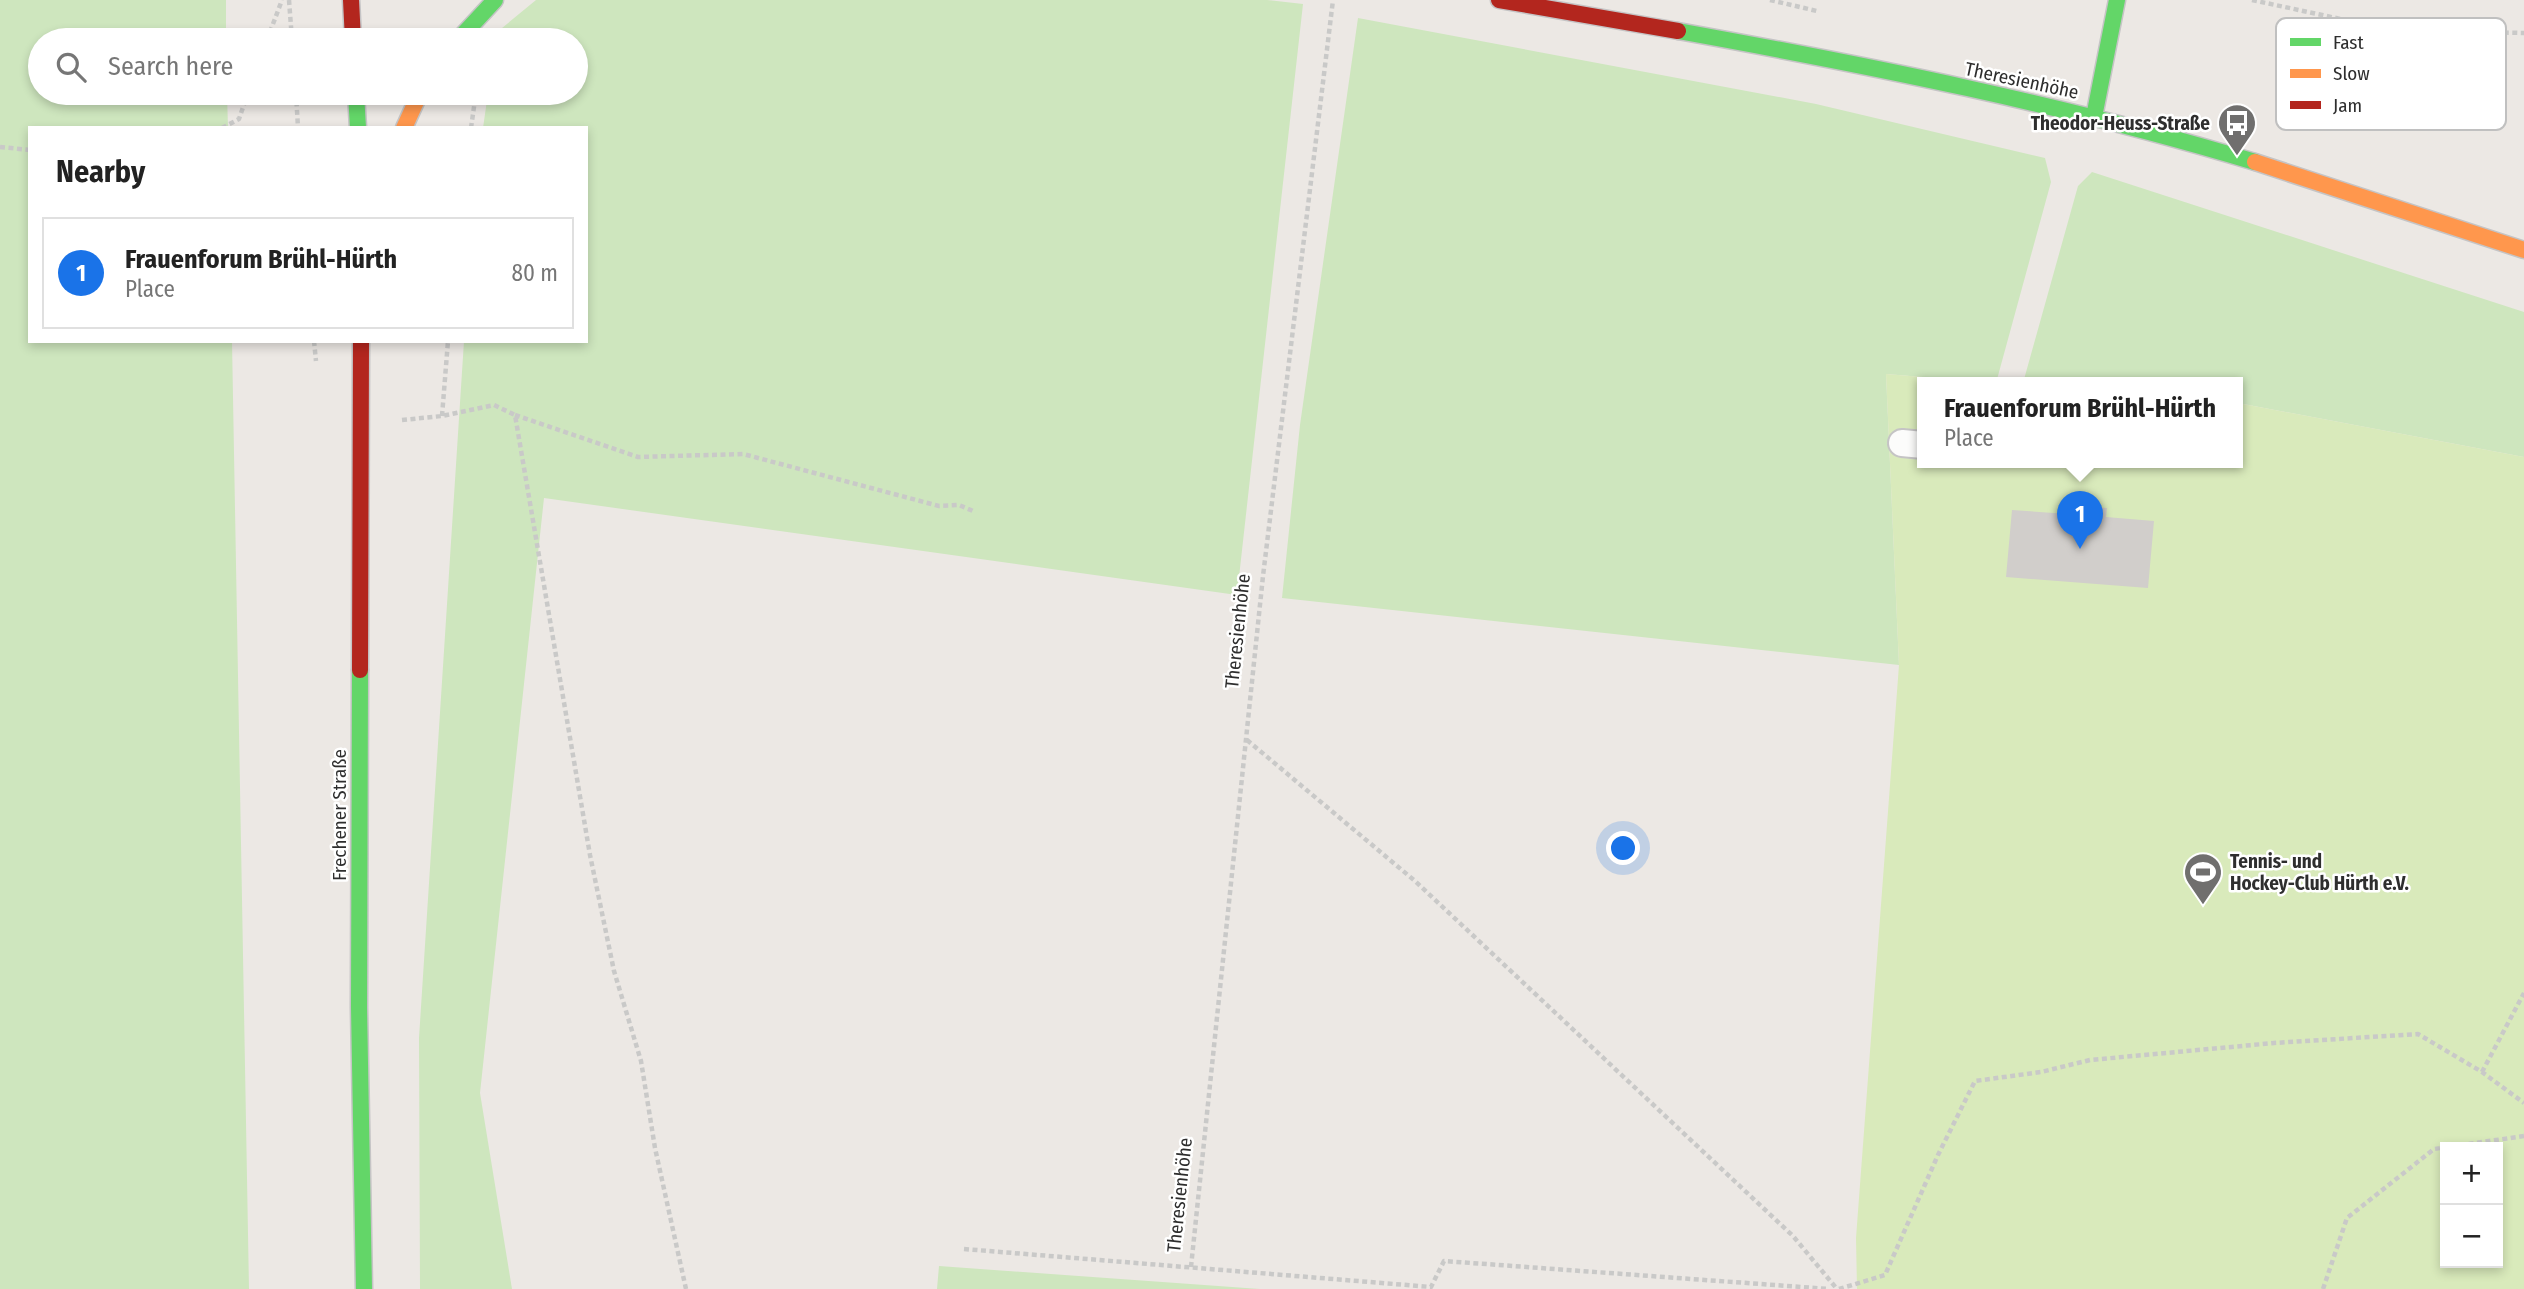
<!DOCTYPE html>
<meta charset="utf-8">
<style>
body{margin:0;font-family:"Fira Sans Condensed",sans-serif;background:#f6f6f6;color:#222}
.controls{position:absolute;right:21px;bottom:21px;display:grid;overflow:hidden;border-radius:0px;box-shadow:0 4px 10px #0003}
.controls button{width:63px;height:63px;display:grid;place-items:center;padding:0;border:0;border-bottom:2px solid #e0e0e0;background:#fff;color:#222;font:35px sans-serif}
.you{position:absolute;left:1624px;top:849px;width:24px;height:24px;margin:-18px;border:5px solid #fff;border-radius:50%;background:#1a73e8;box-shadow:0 0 0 10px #1a73e833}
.badge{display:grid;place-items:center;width:46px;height:46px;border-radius:50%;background:#1a73e8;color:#fff;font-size:23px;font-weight:700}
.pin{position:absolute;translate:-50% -58px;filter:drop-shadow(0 2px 4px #0008)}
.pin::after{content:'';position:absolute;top:37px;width:24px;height:21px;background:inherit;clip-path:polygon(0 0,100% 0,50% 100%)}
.popup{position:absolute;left:1917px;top:377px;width:326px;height:91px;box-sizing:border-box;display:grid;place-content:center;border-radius:0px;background:#fff;filter:drop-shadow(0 2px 5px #0005);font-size:23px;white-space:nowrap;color:#767676}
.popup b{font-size:26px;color:#222}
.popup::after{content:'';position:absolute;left:50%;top:100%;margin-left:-14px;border:14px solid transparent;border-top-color:#fff}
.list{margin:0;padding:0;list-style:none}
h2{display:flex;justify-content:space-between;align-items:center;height:91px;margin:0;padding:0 28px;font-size:30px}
h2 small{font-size:23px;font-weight:400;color:#767676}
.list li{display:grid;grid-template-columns:46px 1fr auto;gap:21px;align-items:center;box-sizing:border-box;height:112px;margin:0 14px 14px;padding:0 14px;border:2px solid #e0e0e0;border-radius:0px}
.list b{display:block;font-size:26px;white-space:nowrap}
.list p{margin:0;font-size:23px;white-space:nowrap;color:#767676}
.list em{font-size:23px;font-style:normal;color:#767676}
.icon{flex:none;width:38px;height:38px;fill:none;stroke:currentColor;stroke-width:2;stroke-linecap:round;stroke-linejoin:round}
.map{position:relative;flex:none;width:2524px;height:1289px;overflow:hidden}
.search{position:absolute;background:#fff;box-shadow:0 4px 10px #0003;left:28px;top:28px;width:560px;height:77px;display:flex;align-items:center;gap:18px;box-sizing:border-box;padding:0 24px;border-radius:38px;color:#767676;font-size:26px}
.panel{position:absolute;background:#fff;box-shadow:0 4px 10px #0003;left:28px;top:126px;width:560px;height:217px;border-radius:0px}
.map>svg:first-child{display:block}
.green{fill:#cee6be}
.pitch{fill:#d9eabb;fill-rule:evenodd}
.building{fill:#d1cecb}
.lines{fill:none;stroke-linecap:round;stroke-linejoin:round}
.lane-casing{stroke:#c5c4c5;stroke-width:30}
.fast-casing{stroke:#c5c4c5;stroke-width:19}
.slow-casing{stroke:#c5c4c5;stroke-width:19}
.jam-casing{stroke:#c5c4c5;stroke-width:19}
.path{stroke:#c9c9c8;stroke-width:4.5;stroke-dasharray:5 3.5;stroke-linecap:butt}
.lane{stroke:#fcfcfb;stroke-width:26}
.fast{stroke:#63d668;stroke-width:16}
.slow{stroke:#ff974d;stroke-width:16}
.jam{stroke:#b3261e;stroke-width:16}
.labels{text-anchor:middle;stroke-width:5;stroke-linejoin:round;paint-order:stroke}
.street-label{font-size:19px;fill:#2e2e2e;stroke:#fff}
.poi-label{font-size:19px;font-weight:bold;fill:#2e2e2e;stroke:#fff;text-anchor:end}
.key{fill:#fff;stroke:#c0c0c0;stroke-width:2}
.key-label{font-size:19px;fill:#2e2e2e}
</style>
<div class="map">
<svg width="2524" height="1289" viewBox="0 0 2524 1289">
<rect width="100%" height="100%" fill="#ece8e4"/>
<!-- green -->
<path class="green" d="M0,0H226V40H40V93H227L228,128H30V341H232L249,1289H0Z
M536,0H1267L1303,4L1237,595L544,498L480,1093L512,1289H420L419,1038L464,341H586V128H483L488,93H576V40H495L496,33Z
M1358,18L1816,104L2045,158L2051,182L1996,383L1886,374L1899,665L1282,598L1300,425Z
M2092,172L2524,312V457L2238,403V383H2023L2078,186Z
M939,1266L1260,1289H937Z"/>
<!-- pitch -->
<path class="pitch" d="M1886,374L1996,383H1923V463H2238V403L2524,457V1289H1857L1856,1238L1899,665ZM2445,1147H2498V1263H2445Z"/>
<!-- building -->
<path class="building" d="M2084,506L2107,508L2106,517L2154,521L2148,588L2006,577L2012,510L2083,515Z"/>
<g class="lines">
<defs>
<path id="lane" d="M1902,443L1923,445"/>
<path id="fast" d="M1678,31C1872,66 2066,105 2255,162
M458,40L495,0
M356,93L358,128
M2094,117L2117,0
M360,670L359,1007L364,1289"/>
<path id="slow" d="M404,128L420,93
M2255,162L2524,250"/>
<path id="jam" d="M351,0L353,40
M1499,0L1678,31
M360,670L361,341"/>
</defs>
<!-- lane casing -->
<use href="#lane" class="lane-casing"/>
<!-- fast casing -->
<use href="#fast" class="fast-casing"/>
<!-- slow casing -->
<use href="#slow" class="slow-casing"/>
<!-- jam casing -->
<use href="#jam" class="jam-casing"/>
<!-- path -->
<path class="path" d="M289,0L292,40
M1770,0L1817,11
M2252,0L2392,30L2524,33
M267,40L282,0
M296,93L298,128
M222,128L239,119L248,93
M471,128L476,93
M0,147L30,150
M314,341L316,361
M515,415L638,457L743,454L939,506L959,505L973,511
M442,416L448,341
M402,420L442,416L494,405L515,415L590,855L614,971L641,1061L655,1148L686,1289
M1247,740L1415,881L1793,1236L1837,1289
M2482,1072L2524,993
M964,1249L1431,1287L1444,1261L1829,1289
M1191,1267L1263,576L1333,0
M1839,1289L1885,1275L1938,1155L1975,1081L2041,1072L2090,1060L2274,1043L2418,1034L2482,1072L2524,1103
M2323,1289L2347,1218L2434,1149L2524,1136"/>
<!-- lane -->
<use href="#lane" class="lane"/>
<!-- fast -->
<use href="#fast" class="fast"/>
<!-- slow -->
<use href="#slow" class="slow"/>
<!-- jam -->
<use href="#jam" class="jam"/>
</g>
<!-- icons -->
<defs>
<symbol id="bus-pin" viewBox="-11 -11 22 30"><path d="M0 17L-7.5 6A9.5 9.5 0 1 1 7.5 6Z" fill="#706f6e" stroke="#fff"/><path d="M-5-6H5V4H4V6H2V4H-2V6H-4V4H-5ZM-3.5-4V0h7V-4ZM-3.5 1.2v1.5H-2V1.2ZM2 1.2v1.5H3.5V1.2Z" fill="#fff"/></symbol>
<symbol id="stadium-pin" viewBox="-11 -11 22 30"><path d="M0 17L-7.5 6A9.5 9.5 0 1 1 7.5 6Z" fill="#706f6e" stroke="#fff"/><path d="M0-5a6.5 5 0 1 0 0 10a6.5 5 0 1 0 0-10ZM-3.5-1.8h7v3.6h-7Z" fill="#fff"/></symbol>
</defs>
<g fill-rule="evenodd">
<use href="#bus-pin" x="2215" y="101" width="44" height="60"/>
<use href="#stadium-pin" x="2181" y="850" width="44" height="60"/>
</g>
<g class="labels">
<!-- street labels -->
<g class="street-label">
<text transform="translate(2022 80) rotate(12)" y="7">Theresienhöhe</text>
<text transform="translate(1237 631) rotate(-84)" y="7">Theresienhöhe</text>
<text transform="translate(339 815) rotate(-90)" y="7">Frechener Straße</text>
<text transform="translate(1179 1195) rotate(-84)" y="7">Theresienhöhe</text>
</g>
<!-- poi labels -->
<g class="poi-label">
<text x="2210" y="130">Theodor-Heuss-Straße</text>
<text x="2230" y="868" text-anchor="start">Tennis- und<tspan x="2230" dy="22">Hockey-Club Hürth e.V.</tspan></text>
</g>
</g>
<!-- legend -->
<rect x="2276" y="18" width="230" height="112" rx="10" class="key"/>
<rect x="2290" y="38" width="31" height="8" fill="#63d668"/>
<rect x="2290" y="69" width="31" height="9" fill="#ff974d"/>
<rect x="2290" y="101" width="31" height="8" fill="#b3261e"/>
<g class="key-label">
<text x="2333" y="49">Fast</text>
<text x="2333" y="80">Slow</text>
<text x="2333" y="112">Jam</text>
</g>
</svg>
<div class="controls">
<button>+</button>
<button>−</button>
</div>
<div class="you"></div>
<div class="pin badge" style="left:2080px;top:549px">1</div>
<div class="popup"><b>Frauenforum Brühl-Hürth</b>Place</div>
<div class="search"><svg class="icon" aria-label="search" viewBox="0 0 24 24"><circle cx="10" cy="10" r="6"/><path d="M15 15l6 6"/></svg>Search here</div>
<section class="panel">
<h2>Nearby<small></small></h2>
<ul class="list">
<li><span class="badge">1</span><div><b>Frauenforum Brühl-Hürth</b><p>Place</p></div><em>80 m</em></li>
</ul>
</section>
</div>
